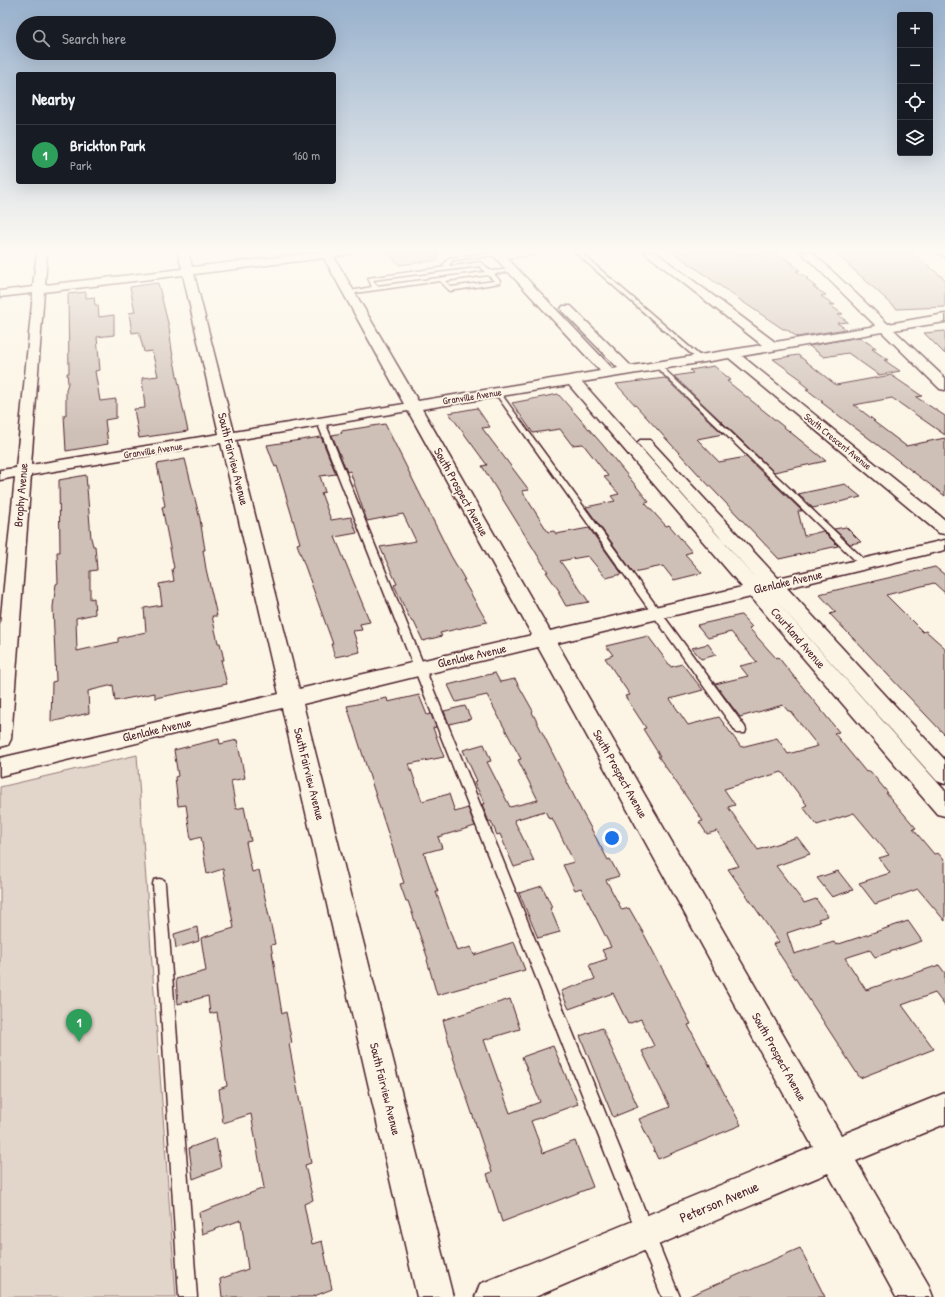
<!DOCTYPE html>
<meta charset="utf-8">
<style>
body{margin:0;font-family:"Patrick Hand",sans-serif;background:#242831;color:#f1f3f6}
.controls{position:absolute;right:12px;top:12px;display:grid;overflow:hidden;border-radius:4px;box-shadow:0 4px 16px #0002}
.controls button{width:36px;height:36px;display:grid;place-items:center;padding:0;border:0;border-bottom:1px solid #363941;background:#171b24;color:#f1f3f6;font:20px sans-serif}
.you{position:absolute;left:612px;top:838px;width:14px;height:14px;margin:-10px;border:3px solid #fff;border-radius:50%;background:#1a73e8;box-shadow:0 0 0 6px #1a73e833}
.badge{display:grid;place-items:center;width:26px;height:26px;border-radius:50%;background:#1a73e8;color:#fff;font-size:13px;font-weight:700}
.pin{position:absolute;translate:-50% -33px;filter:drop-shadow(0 1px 2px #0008)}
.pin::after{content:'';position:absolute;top:21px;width:14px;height:12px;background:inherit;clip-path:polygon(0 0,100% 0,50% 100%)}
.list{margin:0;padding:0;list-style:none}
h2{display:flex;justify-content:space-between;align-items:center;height:52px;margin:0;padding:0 16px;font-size:17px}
h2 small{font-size:13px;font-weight:400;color:#9ea1a6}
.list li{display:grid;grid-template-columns:26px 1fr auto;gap:12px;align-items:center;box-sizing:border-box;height:60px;padding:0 16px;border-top:1px solid #363941}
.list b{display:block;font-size:15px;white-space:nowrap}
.list p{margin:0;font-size:13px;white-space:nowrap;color:#9ea1a6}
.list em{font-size:13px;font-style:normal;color:#9ea1a6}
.icon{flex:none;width:22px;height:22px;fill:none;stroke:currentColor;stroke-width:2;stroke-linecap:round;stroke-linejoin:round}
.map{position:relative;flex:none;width:945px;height:1297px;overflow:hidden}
.search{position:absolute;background:#171b24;box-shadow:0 4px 16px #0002;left:16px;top:16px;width:320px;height:44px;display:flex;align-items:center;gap:10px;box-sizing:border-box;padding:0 14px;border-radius:22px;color:#9ea1a6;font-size:15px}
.panel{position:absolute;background:#171b24;box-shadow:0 4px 16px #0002;left:16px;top:72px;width:320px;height:112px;border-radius:4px}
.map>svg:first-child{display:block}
.green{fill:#e2d5ca;stroke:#967a7a}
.building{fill:#cfc0b7;stroke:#4a1f2b}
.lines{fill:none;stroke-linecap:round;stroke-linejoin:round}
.lane-casing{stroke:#4a1f2b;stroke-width:3}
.street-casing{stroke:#4a1f2b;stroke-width:3}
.lane{fill:#fcf5e5;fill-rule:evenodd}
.street{fill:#fcf5e5;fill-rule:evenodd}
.labels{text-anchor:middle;stroke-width:3.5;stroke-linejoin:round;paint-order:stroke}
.far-street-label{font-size:10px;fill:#4a1f2b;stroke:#fcf5e5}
.street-label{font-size:12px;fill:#4a1f2b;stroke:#fcf5e5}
.near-street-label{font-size:14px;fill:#4a1f2b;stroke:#fcf5e5}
</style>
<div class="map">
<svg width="945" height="1297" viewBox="0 0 945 1297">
<rect width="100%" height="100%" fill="#fcf5e5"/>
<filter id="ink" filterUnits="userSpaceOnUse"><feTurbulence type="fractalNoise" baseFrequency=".025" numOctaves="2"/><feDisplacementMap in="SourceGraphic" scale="8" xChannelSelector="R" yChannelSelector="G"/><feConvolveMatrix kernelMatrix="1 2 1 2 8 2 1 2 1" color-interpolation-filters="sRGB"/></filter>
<g filter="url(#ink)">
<!-- green -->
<path class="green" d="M137,755L176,1297H0V787Z"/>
<!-- building -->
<path class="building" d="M387,252H437L438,260L399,265Z
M673,252H736V255L774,252L793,263H791L800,270L796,271L808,278L806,279L816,287H813L826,295L821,296L835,305H829L843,314L838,315L848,322L837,323L846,329L797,337L786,329H783L740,300Z
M834,252H911L945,279V307L897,309Z
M158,283L169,327L172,351L181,395H180L188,431L139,438L134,409L145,408L142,378L158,376L152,351L144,352L139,332L132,333L129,313L135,312L130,287Z
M86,292V298L94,297L95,305H98L99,317L114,315V335L97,337L100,370L95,371L100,401L116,399V418L105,420L108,444L66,451L64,415H66V390L68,383L67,373H69L68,294Z
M945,331V354L924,333Z
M859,337L876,348L872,349L888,360H884L900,371L879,375L848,353L824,357L809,346Z
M798,355L836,385L891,375L922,396L916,397L945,416V435L892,398L854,405L875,421H873L906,446L945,438V496L821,402H823L806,389H809L799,381L802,380L773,359Z
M714,366L731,380L727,381L826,461L774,472L674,376L693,373L690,370Z
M665,378L723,434L697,439L719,462L746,457L802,511H798L804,536L823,531L838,546L779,559L701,477L616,384Z
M558,394L602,444L649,502L645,503L666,526L669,525L692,552L685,554L702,573L674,580L663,566L633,572L586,507L615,501L611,496L619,494L604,477L608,476L583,444L572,445L560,429L533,433L512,403Z
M477,408L490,427L482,428L529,490L522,491L548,532L554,531L556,534L589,528L622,574L606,578L588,556L560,561L589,602L566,606L558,592H560L546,572H548L482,466L487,465L449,413Z
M385,424L451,556L465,580H463L487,622L440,633L442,636L423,641L414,622H412L407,613L394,585L397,584L380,547L416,541L403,514L367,521L350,471L347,472L332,435L342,433L341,431Z
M321,437L336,474L320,476L325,492L321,493L331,520L351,517L357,533L335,537L370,622L360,624L362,630L353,631L360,652L335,657L331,644H333L297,544L300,543L277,466L275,467L267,445Z
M185,459L200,519L205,550H203L206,569L217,616H212L218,643H220L224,660H221L227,684L155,698V693L115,701L113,685L88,691L89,713L51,722L52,682L56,681L53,607L56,584L58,583L57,552H60L59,480L86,475L91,538L93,546H95L97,570L90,571V599L94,598L95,614L76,618L77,651L118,642V638L146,632L144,608L162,605L159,584L174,581L172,569L174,568L162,507L165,506L157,464Z
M845,484L861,497L813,508L798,494Z
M846,527L861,542L850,544L834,529Z
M935,567L945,575V593L934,583L886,595L923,632L926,631L945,648V735L830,614L836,612L819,594Z
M741,615L752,627L749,628L776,658L778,657L839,732L834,733L866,772L870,771L888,793H886L916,828L913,829L934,854L938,853L945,861V921L918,889L875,904L859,883L890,873L879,858L889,855L854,813L817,825L803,807L807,805L782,772L724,789L735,805L728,807L758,850L797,837L810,854L776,866L804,903L816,899L828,916L818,919L820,922L787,933L794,954L834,942L836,945L908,921L922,941L875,957L870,950L845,958L866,990L939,965L945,973V1006L935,993L902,1005L934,1049L860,1078L773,944L779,942L728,869L739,866L717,831L707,834L699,822L703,821L658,756H660L643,729L646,728L625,696L630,695L605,658L613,655L606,646L648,636L671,667L682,664L703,690L670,699L688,725L719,717L741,747L777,738L788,754L818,746L790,711H788L783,705L740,717L715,684L748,676L740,666L757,662L731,632L708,638L697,625Z
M708,644L716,655L701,659L692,648Z
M495,673L500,682L515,679L533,711L532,712L581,810L608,860L610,859L619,876L606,880L622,910L629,908L645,936L691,1024L688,1025L741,1125L658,1159L639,1119L670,1107L642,1051L654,1046L641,1019L628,1024L613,993L569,1009L561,991L595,979L589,965L607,959L602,950L611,947L581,888L575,890L563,865L574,862L552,818L549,819L545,811L514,820L534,861L514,867L500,834L497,835L491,821L489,822L482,804H485L474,782L477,781L463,750L484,744L491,761L487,762L510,807L538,800L518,760L521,759L487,695L456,702L448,685Z
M419,695L427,715L431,714L436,727L433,728L444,757L409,764L422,801L449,794L455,812L468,808L475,826L438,837L442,848L424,853L438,892H436L457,951L471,947L474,955L514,942L525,970L437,995L427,960L428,959L408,901H406L400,884L404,883L347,706L387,698L388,702Z
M465,706L471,719L449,724L444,711Z
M219,739L220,744L237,740L245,778L231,781L236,809L244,807L251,841L246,842L252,872L259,870L275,944L271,945L282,1014L286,1012L292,1043L289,1044L311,1163L305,1165L313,1200L304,1204L312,1244L322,1241L332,1289L312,1297H222L220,1279L248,1269L241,1220L202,1234L199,1213L264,1188L251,1114L223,1123L219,1089L227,1086L217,1012L210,1014L208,996L178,1004L176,979L206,971L201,938L234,928L223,869L207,874L201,837L191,840L186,805L178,806L175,777L178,776L174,750Z
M838,871L853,890L832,897L817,878Z
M542,886L552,907L550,908L560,932L538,938L519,893Z
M197,927L199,941L176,948L174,934Z
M510,999L520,1029L484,1040L510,1113L540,1102L522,1057L553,1046L578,1104L531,1121L543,1153L575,1141L593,1187L502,1222L487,1174L492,1172L453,1057L443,1020Z
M602,1028L638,1107L613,1117L580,1036Z
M216,1138L221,1168L193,1179L189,1148Z
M800,1248L825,1297H687Z"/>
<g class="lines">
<defs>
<path id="lane" d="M498,252L500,253L497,255L453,260L449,265L452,266L481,262L491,271L514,269V271L494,274L500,281V283L450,291L440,281L348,294L345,292L372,287L368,278L446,267L443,265L449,258ZM480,266L485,272L377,286L373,280ZM488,275L494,281L451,287L445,281Z
M575,252H580L701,357V359H697Z
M655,364H659L867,562L868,564L867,566H861L655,366Z
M495,391H499L745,727L746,730L745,733H737L495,393Z
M318,420L325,422L680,1297H662L317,422Z
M159,879L164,880L165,884L197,1297H179L153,884L154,880Z"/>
<path id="street" d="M37,252H47L45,285L182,269L178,252H188L192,267L321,252H351L350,254L334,257L418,401L600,371L490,252H537L532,255L507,258L613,369L618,368L563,312L561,309L563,306H571L631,366L762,345L644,252H655L775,342L876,326L801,252H812L888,324L945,314V322L894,330L945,378V390L940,389L882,332L742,356L945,520V534L939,533L729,358L582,382L760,583L640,446L637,443L640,440H650L778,578L945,540V550L787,588L945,760V784L937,781L768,592L945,791V816L937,814L751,597L557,643L841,1135L945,1093V1124L856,1161L928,1284L933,1297H896L828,1173L535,1297H475L480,1284L813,1147L538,647L303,704L453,1297H417L282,708L0,776V758L279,694L221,443L31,475L11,739L8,745L0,747V626L15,477L0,480V470L16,468L33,293L0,297V291L33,287ZM324,258L404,404L234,432L194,274ZM183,275L219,434L31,465L44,292ZM569,385L742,587L550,631L422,409ZM408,411L532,635L299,689L236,440Z
M937,252H945V257Z"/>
</defs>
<!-- lane casing -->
<use href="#lane" class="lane-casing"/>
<!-- street casing -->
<use href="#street" class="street-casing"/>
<!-- lane -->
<use href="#lane" class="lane"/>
<!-- street -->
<use href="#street" class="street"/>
</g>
</g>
<!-- sky -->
<linearGradient id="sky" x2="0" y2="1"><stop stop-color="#98b1cd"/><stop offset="0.58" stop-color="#fefaf3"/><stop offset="1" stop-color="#fefaf3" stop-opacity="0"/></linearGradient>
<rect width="945" height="433" fill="url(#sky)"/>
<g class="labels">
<!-- far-street labels -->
<g class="far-street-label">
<text transform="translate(472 396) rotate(-9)" y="4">Granville Avenue</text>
<text transform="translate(838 441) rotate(39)" y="4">South Crescent Avenue</text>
<text transform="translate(153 450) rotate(-9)" y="4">Granville Avenue</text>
</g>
<!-- street labels -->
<g class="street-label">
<text transform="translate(233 459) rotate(76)" y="4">South Fairview Avenue</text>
<text transform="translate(461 492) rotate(61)" y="4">South Prospect Avenue</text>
<text transform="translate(21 495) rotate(-85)" y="4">Brophy Avenue</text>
<text transform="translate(788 582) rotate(-13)" y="4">Glenlake Avenue</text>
<text transform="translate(798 638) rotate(49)" y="4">Courtland Avenue</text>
<text transform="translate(472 656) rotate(-13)" y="4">Glenlake Avenue</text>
<text transform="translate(157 730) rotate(-13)" y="4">Glenlake Avenue</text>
<text transform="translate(309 774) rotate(76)" y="4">South Fairview Avenue</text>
<text transform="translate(620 774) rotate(61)" y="4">South Prospect Avenue</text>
<text transform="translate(779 1057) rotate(61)" y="4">South Prospect Avenue</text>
<text transform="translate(385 1089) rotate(76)" y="4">South Fairview Avenue</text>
</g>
<!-- near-street labels -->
<g class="near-street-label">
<text transform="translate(719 1202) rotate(-23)" y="5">Peterson Avenue</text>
</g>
</g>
</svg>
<div class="controls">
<button>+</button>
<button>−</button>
<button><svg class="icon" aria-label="locate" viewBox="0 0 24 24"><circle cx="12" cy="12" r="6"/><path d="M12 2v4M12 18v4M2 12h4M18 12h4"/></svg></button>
<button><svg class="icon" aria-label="layers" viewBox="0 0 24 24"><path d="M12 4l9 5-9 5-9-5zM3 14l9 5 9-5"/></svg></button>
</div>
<div class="you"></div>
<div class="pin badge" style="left:79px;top:1042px;background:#2e9e5b">1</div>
<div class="search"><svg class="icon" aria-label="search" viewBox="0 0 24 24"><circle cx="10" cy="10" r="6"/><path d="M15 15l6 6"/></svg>Search here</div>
<section class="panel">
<h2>Nearby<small></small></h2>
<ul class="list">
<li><span class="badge" style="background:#2e9e5b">1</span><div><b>Brickton Park</b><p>Park</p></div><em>160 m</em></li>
</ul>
</section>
</div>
